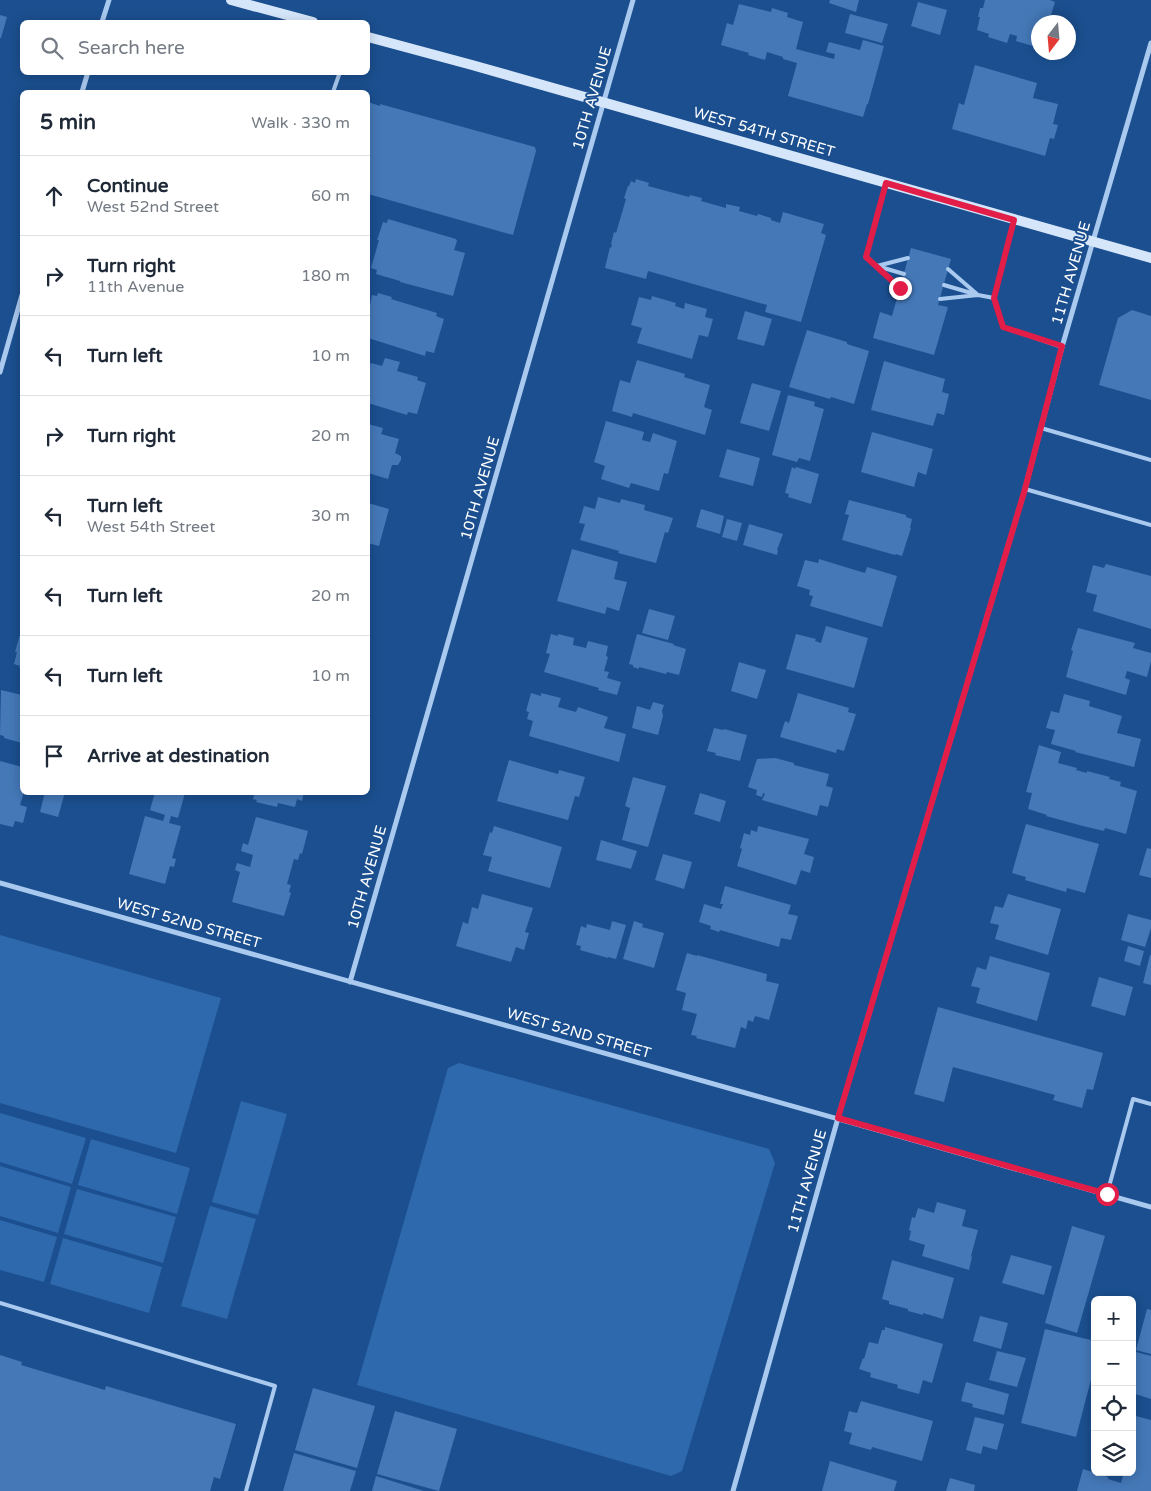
<!DOCTYPE html>
<meta charset="utf-8">
<style>
body{margin:0;font-family:"Varela Round",sans-serif;background:#f6f6f7;color:#1f2937}
.controls{position:absolute;right:15px;bottom:15px;display:grid;overflow:hidden;border-radius:8px;box-shadow:0 2px 12px #0003}
.controls button{width:45px;height:45px;display:grid;place-items:center;padding:0;border:0;border-bottom:1px solid #e0e1e3;background:#fff;color:#1f2937;font:25px sans-serif}
.compass{position:absolute;left:1031px;top:15px;width:45px;height:45px;border-radius:50%;background:#fff;box-shadow:0 2px 12px #0003;rotate:196deg}
.stop{position:absolute;width:15px;height:15px;margin:-11px;border:4px solid #e11d48;border-radius:50%;background:#fff}
.stop.end{background:#e11d48;border-color:#fff;box-shadow:0 1px 5px #0008}
.list{margin:0;padding:0;list-style:none}
h2{display:flex;justify-content:space-between;align-items:center;height:65px;margin:0;padding:0 20px;font-size:21px}
h2 small{font-size:16px;font-weight:400;color:#747a83}
.list li{display:grid;grid-template-columns:32px 1fr auto;gap:15px;align-items:center;box-sizing:border-box;height:80px;padding:0 20px;border-top:1px solid #e0e1e3}
.list b{display:block;font-size:19px;white-space:nowrap}
.list p{margin:0;font-size:16px;white-space:nowrap;color:#747a83}
.list em{font-size:16px;font-style:normal;color:#747a83}
.icon{flex:none;width:28px;height:28px;fill:none;stroke:currentColor;stroke-width:2;stroke-linecap:round;stroke-linejoin:round}
.map{position:relative;flex:none;width:1151px;height:1491px;overflow:hidden}
.search{position:absolute;background:#fff;box-shadow:0 2px 12px #0003;left:20px;top:20px;width:350px;height:55px;display:flex;align-items:center;gap:12px;box-sizing:border-box;padding:0 18px;border-radius:8px;color:#747a83;font-size:19px}
.panel{position:absolute;background:#fff;box-shadow:0 2px 12px #0003;left:20px;top:90px;width:350px;height:705px;border-radius:8px}
.map>svg:first-child{display:block}
.green{fill:#2e69ad}
.building{fill:#4478b7}
.lines{fill:none;stroke-linecap:round;stroke-linejoin:round}
.lane{stroke:#a9c9ee;stroke-width:4}
.street{stroke:#a9c9ee;stroke-width:5}
.secondary{stroke:#d6e6fa;stroke-width:10}
.route{stroke:#e11d48;stroke-width:6}
.labels{text-anchor:middle;stroke-width:4;stroke-linejoin:round;paint-order:stroke}
.street-label{font-size:15px;fill:#fff;stroke:#1b4f8f}
</style>
<div class="map">
<svg width="1151" height="1491" viewBox="0 0 1151 1491">
<rect width="100%" height="100%" fill="#1b4f8f"/>
<!-- green -->
<path class="green" d="M0,935L221,998L176,1153L0,1103Z
M459,1063L769,1149L775,1163L682,1471L671,1476L357,1385L448,1068Z
M241,1101L287,1114L258,1215L212,1202Z
M0,1113L86,1138L72,1184L0,1162Z
M91,1139L190,1168L177,1214L78,1185Z
M0,1166L71,1187L58,1233L0,1216Z
M77,1189L176,1217L163,1263L64,1234Z
M210,1206L256,1219L227,1319L181,1306Z
M0,1220L57,1237L44,1282L0,1270Z
M63,1238L162,1267L149,1313L50,1284Z"/>
<!-- building -->
<path class="building" d="M830,0H859L856,12L829,3Z
M985,0H1050L1055,2L1049,22H1038V40L1036,47L1016,41L1017,36L1010,34L1007,43L988,37L989,34L977,30L980,17H978L980,8H983Z
M918,2L947,10L940,35L911,26Z
M739,4L771,12L772,8L788,13L787,17L803,22L796,49L834,59L835,54L826,52L829,42L860,50L863,40L884,46L868,104H867L863,117L788,96L797,63L783,59V57L767,52L765,60L748,55L749,53L721,45L727,23L733,25Z
M850,14L888,24L882,43L845,33Z
M0,15L7,17L1,38H0Z
M975,65L1037,83L1033,98L1058,104L1053,124L1058,125L1054,139L1050,138L1045,156L952,129L959,103L964,105Z
M368,102L380,106V104L535,147L536,151L513,235L368,194Z
M636,179L649,183L648,186L689,197L690,195L702,198L701,201L726,208V204L740,207L739,211L757,216L758,214L771,218V220L780,223L783,212L824,224L821,233L826,235L801,322L765,312L767,305L648,271L646,279L605,268L610,247L611,248L612,245L611,244L614,232L616,233L626,199L624,198L628,186H629L631,181L635,183Z
M388,219L456,239L457,241L454,250L465,253L453,296L400,282V281L376,274L377,270L371,268L379,240H377L383,222L387,223Z
M911,248L951,259L938,305L948,307L934,355L873,338L880,312L892,316Z
M378,293L392,297L391,299L437,313L436,316L444,319L434,353L426,351L425,356L368,338V304L370,305L372,295L377,296Z
M652,296L676,303L675,306L684,309L685,303L707,309L705,317L713,319L708,337L699,335L692,359L637,343L642,328L631,325L639,297L651,300Z
M1132,310L1151,316V400L1099,385L1118,318Z
M745,311L772,319L764,346L737,339Z
M807,330L847,342V344L869,351L854,404L831,397L830,399L789,387Z
M385,358L400,362L397,371L418,377L417,380L426,383L417,414L408,412L407,415L368,403V364L370,365L371,363L382,366Z
M637,360L685,374L684,377L710,385L704,407L712,410L705,435L633,413L632,417L612,411L620,380L630,383Z
M884,361L945,379L942,392L949,394L944,415L937,413L933,426L871,410Z
M752,383L781,391L769,431L740,423Z
M788,395L815,402L814,406L824,409L810,461L799,458L797,462L772,455Z
M606,421L644,432L642,440L650,442L653,433L677,441L668,474L664,473L659,491L631,483L629,488L601,479L605,466L594,462Z
M368,424L383,428L381,434L399,439L395,453L401,456V460L398,465H392L388,479L368,473Z
M872,432L933,449L926,475L918,472L914,487L861,472Z
M727,449L760,458L753,486L719,477Z
M792,467L795,469L796,467L819,474L811,504L788,497L789,494L785,493Z
M598,497L620,503L621,499L645,505L644,510L673,518L668,533L665,532L656,563L618,553L619,551L580,540L585,524L579,523L584,506L595,509Z
M849,500L906,515V517L912,519L910,528H911L902,556L896,554L895,555L842,540L849,515L845,514Z
M368,503L389,509L379,546L368,543Z
M701,509L724,516L720,534L696,527Z
M727,519L742,523L737,541L722,537Z
M749,524L783,534L777,550H778L777,555L743,545Z
M572,549L618,562L614,579L627,582L619,611L607,607L605,614L557,601Z
M819,559L865,573L867,567L897,576L882,627L810,606L813,596L809,595L810,590L797,586L805,560L818,563Z
M1106,564L1151,576V629L1093,611L1097,595L1086,592L1093,565L1104,568Z
M649,609L675,616L668,640L642,633Z
M826,626L868,638L854,688L786,669L796,634L816,639L815,641L821,643Z
M22,627V669L19,668L20,666L14,664L17,652H15Z
M1078,628L1135,643L1133,648L1151,653V661L1147,677L1127,671L1125,678L1130,680L1126,695L1066,677L1073,651L1071,650Z
M551,634L558,636V634L574,638L573,645L586,648L588,641L608,646L606,656L608,657L604,671L609,672L607,678L621,682L617,695L598,690L599,688L544,672L550,654L546,653Z
M637,634L674,644L673,645L686,649L679,675L667,672L666,674L639,667V669L633,667V665L629,664Z
M739,662L766,670L757,699L731,691Z
M1,690L22,695V743L4,738V736L0,735Z
M531,693L541,696V693L561,698L558,707L576,712L578,707L608,717L604,728L626,734L619,762L529,736L533,721L527,719L529,712L526,711Z
M798,693L849,708L848,712L856,714L844,751L837,749L836,753L780,737L785,721L789,723Z
M1064,694L1090,701L1089,706L1122,716L1117,733L1141,739L1134,767L1075,752L1076,751L1051,744L1055,730L1046,728L1051,711L1059,713Z
M653,702L664,705L662,711L663,716L658,735L632,728L637,706L650,710Z
M714,728L723,730L724,729L747,735L740,761L715,755L716,753L707,751Z
M1039,745L1061,752L1058,763L1077,768L1076,770L1087,773V771L1110,777L1109,779L1121,782L1120,786L1137,791L1126,834L1105,828L1104,831L1083,826L1046,816L1047,815L1028,809L1032,793L1026,792Z
M775,758L794,763V765L829,774L826,786L833,788L828,807L820,805L817,816L762,800L765,794L763,793L762,797L756,795L757,790L748,787L757,759Z
M509,760L558,774L559,770L585,777L579,797L575,796L568,820L497,801Z
M0,761L22,767V792H24L20,805L27,807L23,823L15,821L13,827L0,824Z
M633,777L666,786L648,847L622,840L630,808L625,806Z
M45,792H65L58,817L40,812Z
M155,792L185,793L178,818L171,816L169,823L181,826L172,858L176,859L174,867L170,866L165,884L129,874L145,816L163,821L165,815L150,810Z
M255,792H304L302,801L297,799L295,807L278,803L277,807L256,802L257,800L253,799Z
M700,793L726,801L720,822L694,814Z
M256,817L308,831L302,854L300,853L298,860L294,859L287,884L291,885L289,892L291,893L284,916L232,902L240,872L235,870L237,863L250,867L253,855L241,851L243,843L248,845Z
M1026,824L1099,844L1085,893L1067,888L1066,892L1025,880L1026,877L1012,873Z
M494,826L562,847L550,888L488,871L492,857L483,855L490,832L492,833Z
M758,826L809,839L804,854L814,857L810,873L801,870L796,885L737,866L742,849L740,848L744,833L750,835L751,830L757,832Z
M601,840L637,851L631,869L596,860Z
M1147,848L1151,849V878L1139,875Z
M663,854L692,862L684,889L655,880Z
M725,886L791,905L788,914L798,916L791,940L781,938L779,947L720,930L719,932L710,929L711,926L699,922L704,904L721,909L723,904H720Z
M482,894L533,908L525,932L529,933L524,950L516,947L511,962L456,946L463,922L468,924L472,907L478,909Z
M1008,894L1061,909L1048,955L995,939L999,925L990,923L995,906L1003,908Z
M1128,914L1151,920V928L1145,947L1121,940Z
M612,921L626,925L616,959L608,957V958L580,950L581,946L576,945L581,926L586,928L587,924L610,930Z
M634,921L643,924L642,927L664,933L654,968L623,959Z
M1128,946L1144,951L1140,966L1124,961Z
M687,953L697,956V955L767,974L766,981L779,984L769,1020L755,1016L753,1022L748,1020L746,1029L741,1027L735,1048L696,1038L697,1036L691,1035L697,1014L682,1010L686,993L676,990Z
M1150,955H1151V985L1143,983Z
M990,956L1050,973L1037,1021L976,1003L980,988L971,986L977,967L986,970Z
M1099,977L1133,987L1125,1016L1091,1006Z
M938,1007L1103,1053L1093,1090L1087,1089L1082,1108L1053,1100L1055,1095L953,1067L944,1102L914,1094Z
M937,1202L966,1210L962,1226L978,1230L971,1256L972,1257L969,1270L922,1256L925,1245L909,1240L911,1231L909,1230L912,1217L915,1218L918,1208L934,1213Z
M1072,1226L1105,1236L1077,1333L1045,1323Z
M1011,1255L1052,1266L1044,1295L1002,1283Z
M892,1260L954,1278L943,1319L923,1313V1315L908,1311V1309L889,1304V1301L882,1299Z
M1147,1309L1151,1310V1354L1136,1350Z
M980,1316L1008,1323L1001,1349L973,1341Z
M885,1327L943,1344L932,1383L923,1380L919,1394L897,1388L898,1385L870,1377L871,1373L859,1369L863,1358L864,1359L869,1342L878,1344L882,1330H885Z
M1045,1329L1095,1341V1364L1076,1437L1021,1423Z
M997,1351L1026,1358L1017,1387L989,1380Z
M1132,1351L1151,1356V1399L1132,1393Z
M0,1355L22,1362L21,1365L105,1390L106,1386L236,1424L220,1479L214,1477L210,1491H0Z
M966,1382L1009,1394L1004,1415L972,1407L973,1404L961,1401Z
M313,1388L375,1406L357,1468L295,1450Z
M861,1401L933,1421L922,1461L872,1447L871,1450L849,1444L852,1433L844,1431L849,1411L857,1413Z
M395,1411L457,1429L439,1491L377,1474Z
M1132,1415L1151,1420V1491H1077L1083,1469L1108,1477V1479L1121,1483L1124,1472H1132Z
M975,1417L1004,1424L997,1450L983,1446L981,1454L966,1450Z
M294,1453L356,1471L350,1491H283Z
M830,1461L897,1481L894,1491H822Z
M376,1476L424,1491H372Z
M950,1478L975,1485L974,1491H946Z"/>
<g class="lines">
<!-- lane -->
<path class="lane" d="M333,92L340,72
M886,183L866,257L877,266L908,258
M1014,220L994,298L1003,327L1062,347
M948,269L978,295L994,298
M900,288L877,266L904,274
M940,299L978,295L944,285
M1041,428L1151,460
M1025,489L1151,525
M1107,1194L1133,1099L1151,1104
M0,1303L275,1386L246,1491"/>
<!-- street -->
<path class="street" d="M102,22L109,0
M82,92L88,72
M0,372L22,295
M0,883L1151,1207
M350,982L633,0
M733,1491L838,1118L1025,489L1062,347L1151,43"/>
<!-- secondary -->
<path class="secondary" d="M231,0L313,22
M368,37L472,65L1151,258"/>
</g>
<g class="lines">
<!-- route -->
<path class="route" d="M900,288L866,257L886,183L1014,220L994,298L1003,327L1062,346L1025,489L838,1118L1107,1194"/>
</g>
<g class="labels">
<!-- street labels -->
<g class="street-label">
<text transform="translate(592 98) rotate(-74)" y="5">10TH AVENUE</text>
<text transform="translate(764 132) rotate(16)" y="5">WEST 54TH STREET</text>
<text transform="translate(1071 273) rotate(-74)" y="5">11TH AVENUE</text>
<text transform="translate(480 488) rotate(-74)" y="5">10TH AVENUE</text>
<text transform="translate(367 877) rotate(-74)" y="5">10TH AVENUE</text>
<text transform="translate(189 923) rotate(16)" y="5">WEST 52ND STREET</text>
<text transform="translate(579 1033) rotate(16)" y="5">WEST 52ND STREET</text>
<text transform="translate(807 1181) rotate(-74)" y="5">11TH AVENUE</text>
</g>
</g>
</svg>
<div class="controls">
<button>+</button>
<button>−</button>
<button><svg class="icon" aria-label="locate" viewBox="0 0 24 24"><circle cx="12" cy="12" r="6"/><path d="M12 2v4M12 18v4M2 12h4M18 12h4"/></svg></button>
<button><svg class="icon" aria-label="layers" viewBox="0 0 24 24"><path d="M12 4l9 5-9 5-9-5zM3 14l9 5 9-5"/></svg></button>
</div>
<svg class="compass" viewBox="-18 -18 36 36"><path d="M0-13l5 13h-10z" fill="#e53935"/><path d="M0 13l5-13h-10z" fill="#747a83"/></svg>
<div class="stop" style="left:1107px;top:1194px"></div>
<div class="stop end" style="left:900px;top:288px"></div>
<div class="search"><svg class="icon" aria-label="search" viewBox="0 0 24 24"><circle cx="10" cy="10" r="6"/><path d="M15 15l6 6"/></svg>Search here</div>
<section class="panel">
<h2>5 min<small>Walk · 330 m</small></h2>
<ul class="list">
<li><svg class="icon" aria-label="ahead" viewBox="0 0 24 24"><path d="M12 20V5M6 11l6-6 6 6"/></svg><div><b>Continue</b><p>West 52nd Street</p></div><em>60 m</em></li>
<li><svg class="icon" aria-label="right" viewBox="0 0 24 24"><path d="M7 20v-9h11M14 6l5 5-5 5"/></svg><div><b>Turn right</b><p>11th Avenue</p></div><em>180 m</em></li>
<li><svg class="icon" aria-label="left" viewBox="0 0 24 24"><path d="M17 20v-9H6M10 6l-5 5 5 5"/></svg><div><b>Turn left</b></div><em>10 m</em></li>
<li><svg class="icon" aria-label="right" viewBox="0 0 24 24"><path d="M7 20v-9h11M14 6l5 5-5 5"/></svg><div><b>Turn right</b></div><em>20 m</em></li>
<li><svg class="icon" aria-label="left" viewBox="0 0 24 24"><path d="M17 20v-9H6M10 6l-5 5 5 5"/></svg><div><b>Turn left</b><p>West 54th Street</p></div><em>30 m</em></li>
<li><svg class="icon" aria-label="left" viewBox="0 0 24 24"><path d="M17 20v-9H6M10 6l-5 5 5 5"/></svg><div><b>Turn left</b></div><em>20 m</em></li>
<li><svg class="icon" aria-label="left" viewBox="0 0 24 24"><path d="M17 20v-9H6M10 6l-5 5 5 5"/></svg><div><b>Turn left</b></div><em>10 m</em></li>
<li><svg class="icon" aria-label="arrive" viewBox="0 0 24 24"><path d="M6 21V4h12l-3 4 3 4H6"/></svg><div><b>Arrive at destination</b></div></li>
</ul>
</section>
</div>
